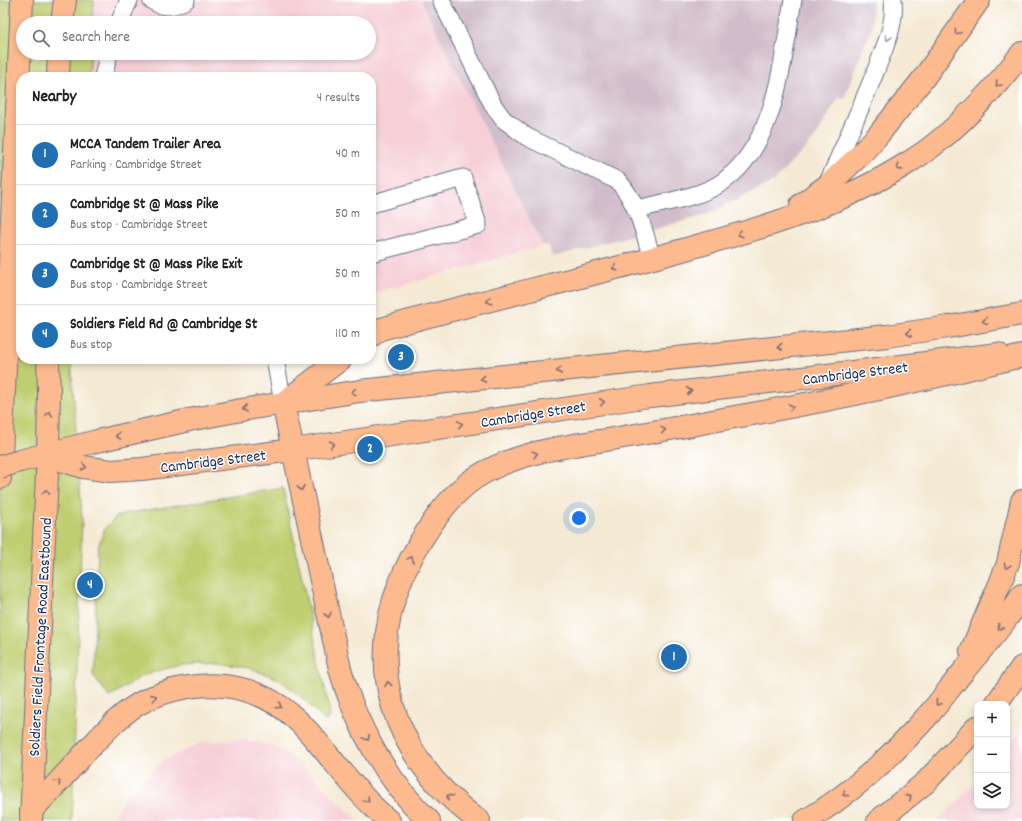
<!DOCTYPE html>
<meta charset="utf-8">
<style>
body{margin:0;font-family:Dekko,sans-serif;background:#f2f2f2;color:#202124}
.controls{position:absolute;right:12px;bottom:12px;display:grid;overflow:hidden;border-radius:8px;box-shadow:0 2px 6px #0003}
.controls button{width:36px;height:36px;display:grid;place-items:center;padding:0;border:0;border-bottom:1px solid #e0e0e0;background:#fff;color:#202124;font:20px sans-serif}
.you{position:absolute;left:579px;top:518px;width:14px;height:14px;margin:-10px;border:3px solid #fff;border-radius:50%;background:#1a73e8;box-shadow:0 0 0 6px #1a73e833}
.badge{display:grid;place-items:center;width:26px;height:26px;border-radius:50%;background:#1f6fb2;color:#fff;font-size:13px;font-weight:700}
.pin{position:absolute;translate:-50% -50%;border:2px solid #fff;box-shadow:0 1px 4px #0006}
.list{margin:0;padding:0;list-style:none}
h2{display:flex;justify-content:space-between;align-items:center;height:52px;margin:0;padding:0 16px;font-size:17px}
h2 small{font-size:13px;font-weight:400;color:#757577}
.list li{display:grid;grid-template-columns:26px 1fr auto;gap:12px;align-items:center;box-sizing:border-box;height:60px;padding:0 16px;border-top:1px solid #e0e0e0}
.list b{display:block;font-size:15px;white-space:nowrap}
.list p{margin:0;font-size:13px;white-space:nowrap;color:#757577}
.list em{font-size:13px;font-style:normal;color:#757577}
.icon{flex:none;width:22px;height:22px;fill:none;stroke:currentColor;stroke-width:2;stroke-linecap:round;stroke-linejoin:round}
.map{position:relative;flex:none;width:1022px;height:821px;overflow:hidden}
.search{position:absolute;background:#fff;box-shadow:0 2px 6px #0003;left:16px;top:16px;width:360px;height:44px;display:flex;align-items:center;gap:10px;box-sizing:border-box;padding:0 14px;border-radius:22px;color:#757577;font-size:15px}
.panel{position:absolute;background:#fff;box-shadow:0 2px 6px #0003;left:16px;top:72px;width:360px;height:292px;border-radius:16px}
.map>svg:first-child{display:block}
.built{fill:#f6cfd7}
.industrial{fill:#d1bdc9}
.green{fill:#bfce70;stroke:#6d7e67}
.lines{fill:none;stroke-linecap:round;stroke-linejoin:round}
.service-casing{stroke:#677087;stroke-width:19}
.primary-casing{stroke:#677087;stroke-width:24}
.motorway-casing{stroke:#677087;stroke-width:24}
.service{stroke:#fff;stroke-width:17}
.primary{stroke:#fcba8e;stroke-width:22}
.motorway{stroke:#fcba8e;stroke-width:22}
.primary-bridge-casing{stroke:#677087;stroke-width:24;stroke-linecap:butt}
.primary-bridge{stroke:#fcba8e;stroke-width:22}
.oneway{stroke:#806e74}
.oneway2{stroke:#8d97ae}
.labels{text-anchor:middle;stroke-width:3;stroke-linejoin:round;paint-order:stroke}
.street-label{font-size:16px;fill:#1b2f5e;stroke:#fff}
</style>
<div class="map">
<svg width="1022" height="821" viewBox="0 0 1022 821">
<rect width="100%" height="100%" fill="#fff"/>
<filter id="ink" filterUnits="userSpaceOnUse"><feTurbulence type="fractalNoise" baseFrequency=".025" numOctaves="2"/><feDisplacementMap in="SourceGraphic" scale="8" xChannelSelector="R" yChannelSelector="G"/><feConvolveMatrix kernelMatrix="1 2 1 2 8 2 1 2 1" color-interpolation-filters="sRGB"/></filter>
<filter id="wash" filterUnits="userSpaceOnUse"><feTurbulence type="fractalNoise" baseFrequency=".012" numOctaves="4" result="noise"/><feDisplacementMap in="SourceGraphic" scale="16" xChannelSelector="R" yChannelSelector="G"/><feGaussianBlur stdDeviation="0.9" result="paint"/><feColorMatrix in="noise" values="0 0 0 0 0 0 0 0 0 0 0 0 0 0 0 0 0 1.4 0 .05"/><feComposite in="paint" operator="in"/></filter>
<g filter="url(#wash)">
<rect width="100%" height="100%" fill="#f4e9d3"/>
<!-- built -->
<path class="built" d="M94,0H421L543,246L371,294V77H87L90,68V53H369V23H92Z
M1022,729V821H938L977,782V806H1007V747Z
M242,739L274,746L298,762L340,804L360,821H112L124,799L165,759L204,742Z"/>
<!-- industrial -->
<path class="industrial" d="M421,0H873L872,26L844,99L839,97L814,139L774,181L706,215L552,257L549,245L543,246Z"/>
<!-- green -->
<path class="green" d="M0,0H94L92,23H23V53H90V68L87,77H21V359H71L82,518L72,821H0Z
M283,488L329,708L330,716L326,722L302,698L279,679L249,668L218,663L180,665L143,675L109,697L93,675L98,547L105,528L116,517L128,513Z"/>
</g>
<g filter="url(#ink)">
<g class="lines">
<defs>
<path id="service" d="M151,0C163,9 173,7 186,0
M441,0L493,105L503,119L527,137L618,181C638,203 644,231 652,259
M119,23L129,0
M103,77L109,53
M828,183C844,145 861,108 876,70C884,48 896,25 893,0
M371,204L463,178L478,225L371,253
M637,209C661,203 701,197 721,183C777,145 782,61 793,0
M275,359L283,403"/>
<path id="primary" d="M48,453L61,460L83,467L111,471L142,469L293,450L650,396L861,371L998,354
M20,461L97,441L189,420L241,410L360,391L887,336L948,327L1022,314
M31,821L48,453"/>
<path id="motorway" d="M62,23L65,0
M58,77L59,53
M801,205L828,185L859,156L879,134L923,79L979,0
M371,336L381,329C484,300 589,277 693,247C766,227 841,205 906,164C914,159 922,154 930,148C965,121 995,88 1022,53
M341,359L283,403L340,669C356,726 386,780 429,821
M48,453L49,392L48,359
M0,478L22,0
M971,651L999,586L1008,563L1022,501
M996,704L1022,667
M31,811C49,792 66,774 83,755C101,736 120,713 144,701C168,689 198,683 224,686C252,689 277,701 297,720C309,731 319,744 329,756C348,779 366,802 389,821
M479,821C422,780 381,717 386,645C387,625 391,606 398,588C411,552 443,499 475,478C516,451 571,446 618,438C653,432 688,426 723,419C824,402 923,381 1022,356
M805,821C853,793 894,754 931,712C942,699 952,685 963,672C983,647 1006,623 1022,595
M878,821L926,782L977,727"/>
</defs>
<!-- service casing -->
<use href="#service" class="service-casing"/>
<!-- primary casing -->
<use href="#primary" class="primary-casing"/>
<!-- motorway casing -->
<use href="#motorway" class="motorway-casing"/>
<!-- service -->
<use href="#service" class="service"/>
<!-- primary -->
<use href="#primary" class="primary"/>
<!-- motorway -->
<use href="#motorway" class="motorway"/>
<defs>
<path id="primary-bridge" d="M0,467L20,461"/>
</defs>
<!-- primary-bridge casing -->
<use href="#primary-bridge" class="primary-bridge-casing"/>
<!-- primary-bridge -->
<use href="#primary-bridge" class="primary-bridge"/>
</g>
<!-- one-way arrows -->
<defs><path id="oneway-chevron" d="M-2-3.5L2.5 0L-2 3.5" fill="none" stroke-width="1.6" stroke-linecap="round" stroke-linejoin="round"/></defs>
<g class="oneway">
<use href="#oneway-chevron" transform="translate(957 32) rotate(126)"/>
<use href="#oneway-chevron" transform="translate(998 84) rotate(133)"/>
<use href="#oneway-chevron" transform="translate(899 168) rotate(147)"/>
<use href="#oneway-chevron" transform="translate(740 234) rotate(163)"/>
<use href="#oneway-chevron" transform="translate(615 268) rotate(166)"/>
<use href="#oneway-chevron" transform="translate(489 301) rotate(166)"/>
<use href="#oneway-chevron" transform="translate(985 321) rotate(171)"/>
<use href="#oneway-chevron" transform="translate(909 333) rotate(172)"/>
<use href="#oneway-chevron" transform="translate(780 347) rotate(174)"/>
<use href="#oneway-chevron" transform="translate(559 371) rotate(174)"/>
<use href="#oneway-chevron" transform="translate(483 379) rotate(174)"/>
<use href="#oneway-chevron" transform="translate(689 391) rotate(-6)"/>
<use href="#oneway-chevron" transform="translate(354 392) rotate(172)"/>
<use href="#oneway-chevron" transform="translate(602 402) rotate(-8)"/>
<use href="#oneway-chevron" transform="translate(791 407) rotate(-10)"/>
<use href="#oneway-chevron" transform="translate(245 409) rotate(170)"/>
<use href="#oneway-chevron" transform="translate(49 414) rotate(-89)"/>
<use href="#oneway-chevron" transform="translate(460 424) rotate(-9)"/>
<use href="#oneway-chevron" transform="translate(663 430) rotate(-10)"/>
<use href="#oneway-chevron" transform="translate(118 436) rotate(167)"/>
<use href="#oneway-chevron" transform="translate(332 444) rotate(-9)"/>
<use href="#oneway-chevron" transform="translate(535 454) rotate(-15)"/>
<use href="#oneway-chevron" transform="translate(84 467) rotate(12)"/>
<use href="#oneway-chevron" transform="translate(301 488) rotate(78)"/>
<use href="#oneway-chevron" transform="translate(46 492) rotate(-87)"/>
<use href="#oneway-chevron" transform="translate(411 559) rotate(-62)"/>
<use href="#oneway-chevron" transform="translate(1007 566) rotate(108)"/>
<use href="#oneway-chevron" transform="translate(328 615) rotate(78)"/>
<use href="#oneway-chevron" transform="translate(1000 627) rotate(130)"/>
<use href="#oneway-chevron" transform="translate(388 684) rotate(-100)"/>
<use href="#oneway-chevron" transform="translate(154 697) rotate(-22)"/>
<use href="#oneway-chevron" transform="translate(938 703) rotate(128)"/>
<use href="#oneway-chevron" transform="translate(279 706) rotate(34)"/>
<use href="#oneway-chevron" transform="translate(367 738) rotate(61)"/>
<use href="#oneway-chevron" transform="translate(58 782) rotate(-47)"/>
<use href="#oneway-chevron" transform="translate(845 794) rotate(143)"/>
<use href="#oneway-chevron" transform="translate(449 797) rotate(-136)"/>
<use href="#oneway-chevron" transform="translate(909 797) rotate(-41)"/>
<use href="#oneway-chevron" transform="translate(367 800) rotate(47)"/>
</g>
<use class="oneway2" href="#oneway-chevron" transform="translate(888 38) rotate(108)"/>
</g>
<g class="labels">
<!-- street labels -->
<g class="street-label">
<text transform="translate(855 372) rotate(-7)" y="6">Cambridge Street</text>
<text transform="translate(533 413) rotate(-9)" y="6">Cambridge Street</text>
<text transform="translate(213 460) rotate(-7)" y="6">Cambridge Street</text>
<text transform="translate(39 637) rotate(-87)" y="6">Soldiers Field Frontage Road Eastbound</text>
</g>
</g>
</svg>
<div class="controls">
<button>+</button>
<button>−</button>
<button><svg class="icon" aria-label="layers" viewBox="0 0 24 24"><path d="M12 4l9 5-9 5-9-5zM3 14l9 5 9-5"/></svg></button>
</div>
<div class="you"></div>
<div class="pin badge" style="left:674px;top:657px">1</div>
<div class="pin badge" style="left:370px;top:449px">2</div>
<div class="pin badge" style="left:401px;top:357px">3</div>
<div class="pin badge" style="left:90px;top:585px">4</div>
<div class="search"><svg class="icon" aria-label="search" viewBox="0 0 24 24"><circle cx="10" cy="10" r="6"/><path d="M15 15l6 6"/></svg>Search here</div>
<section class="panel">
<h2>Nearby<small>4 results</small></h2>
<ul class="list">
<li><span class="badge">1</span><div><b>MCCA Tandem Trailer Area</b><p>Parking · Cambridge Street</p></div><em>40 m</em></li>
<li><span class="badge">2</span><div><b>Cambridge St @ Mass Pike</b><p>Bus stop · Cambridge Street</p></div><em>50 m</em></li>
<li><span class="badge">3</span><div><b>Cambridge St @ Mass Pike Exit</b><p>Bus stop · Cambridge Street</p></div><em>50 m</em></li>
<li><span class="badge">4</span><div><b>Soldiers Field Rd @ Cambridge St</b><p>Bus stop</p></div><em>110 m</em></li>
</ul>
</section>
</div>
